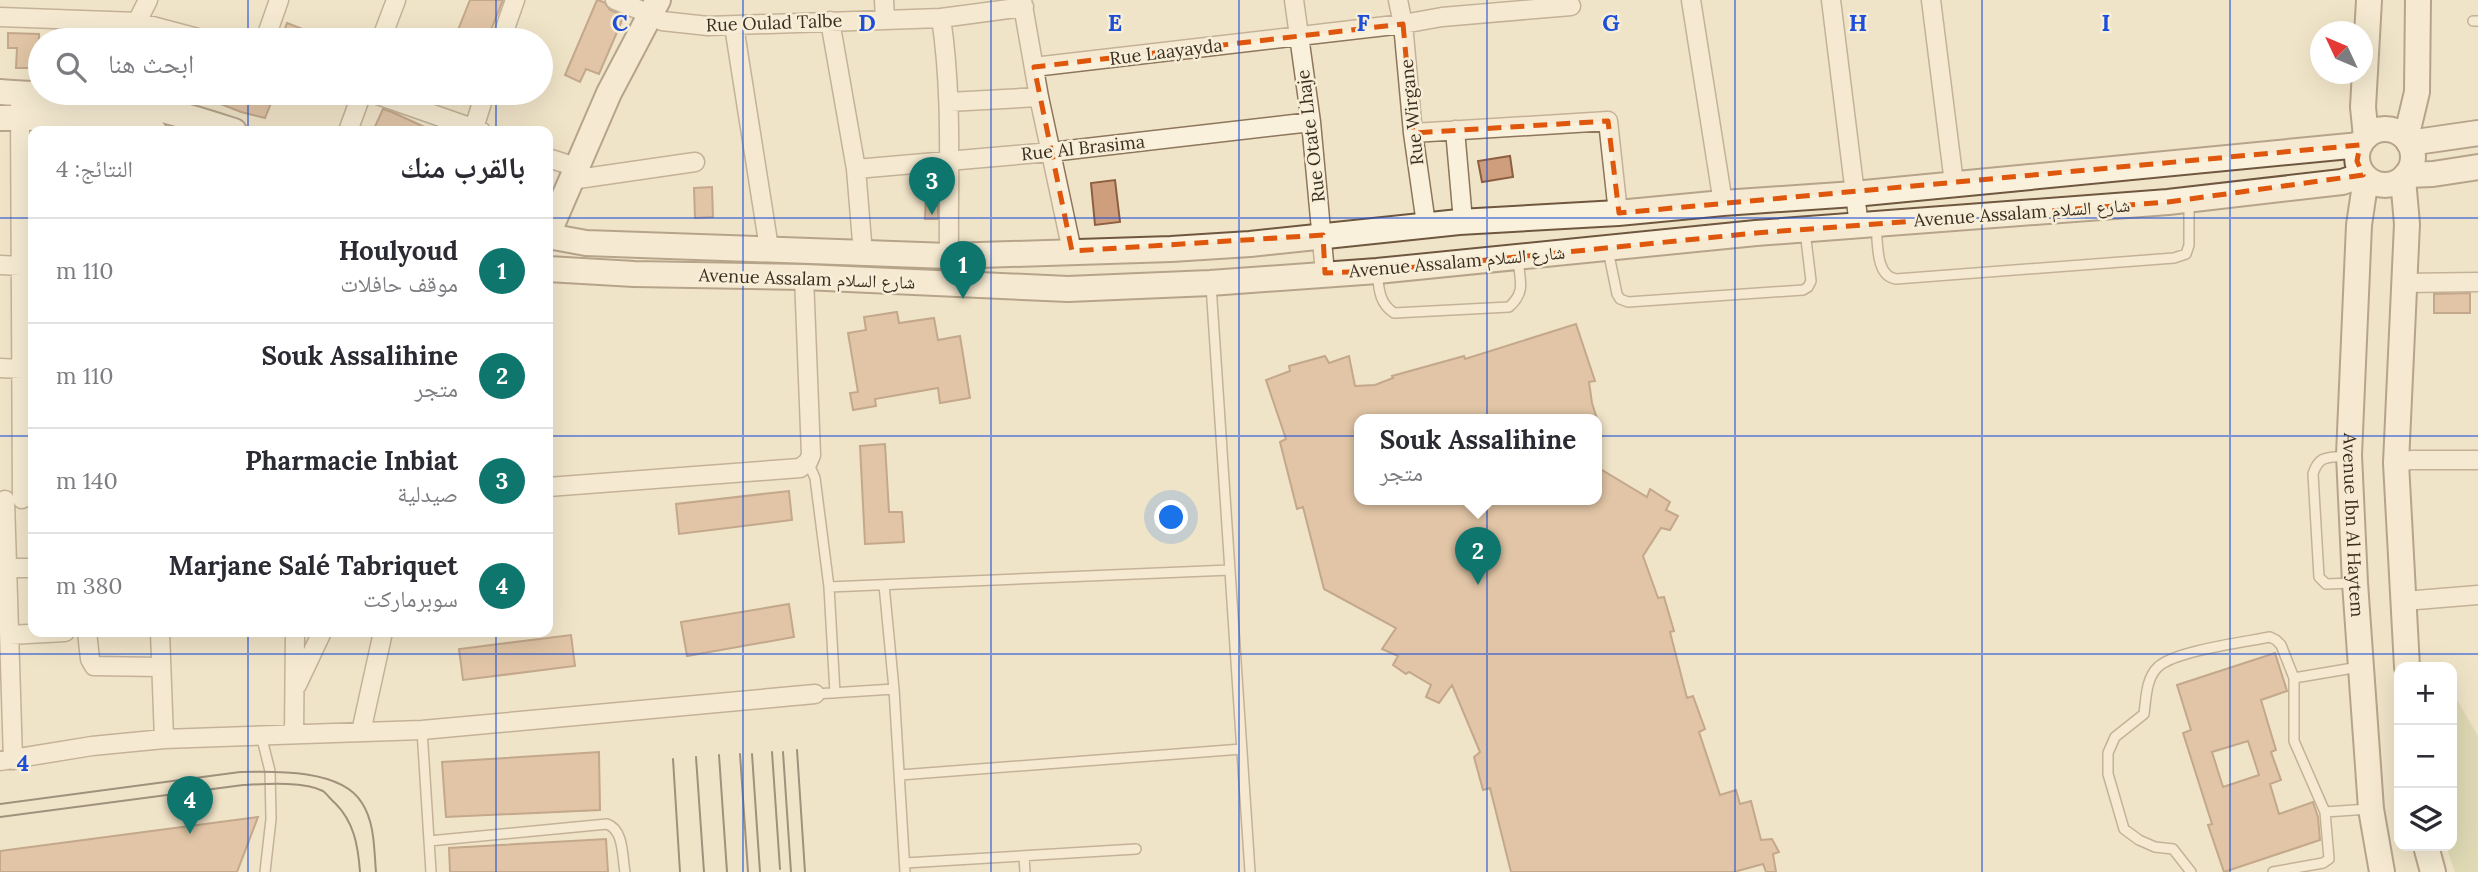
<!DOCTYPE html>
<html lang="ar">
<meta charset="utf-8">
<style>
body{margin:0;font-family:Lora,"Noto Naskh Arabic",serif;background:#f2f2f3;color:#2b2b33;direction:rtl}
.controls{position:absolute;right:21px;bottom:21px;display:grid;overflow:hidden;border-radius:14px;box-shadow:0 7px 28px #0002}
.controls button{width:63px;height:63px;display:grid;place-items:center;padding:0;border:0;border-bottom:2px solid #e1e1e2;background:#fff;color:#2b2b33;font:35px sans-serif}
.compass{position:absolute;left:2310px;top:21px;width:63px;height:63px;border-radius:50%;background:#fff;box-shadow:0 7px 28px #0002;rotate:314deg}
.you{position:absolute;left:1172px;top:518px;width:24px;height:24px;margin:-18px;border:5px solid #fff;border-radius:50%;background:#1a73e8;box-shadow:0 0 0 10px #1a73e833}
.badge{display:grid;place-items:center;width:46px;height:46px;border-radius:50%;background:#0f766e;color:#fff;font-size:23px;font-weight:700}
.pin{position:absolute;translate:-50% -58px;filter:drop-shadow(0 2px 4px #0008)}
.pin::after{content:'';position:absolute;top:37px;width:24px;height:21px;background:inherit;clip-path:polygon(0 0,100% 0,50% 100%)}
.popup{position:absolute;left:1354px;top:414px;width:248px;height:91px;box-sizing:border-box;display:grid;place-content:center;border-radius:14px;background:#fff;filter:drop-shadow(0 2px 5px #0005);font-size:23px;white-space:nowrap;color:#7c7c81}
.popup b{font-size:26px;color:#2b2b33}
.popup::after{content:'';position:absolute;left:50%;top:100%;margin-left:-14px;border:14px solid transparent;border-top-color:#fff}
.list{margin:0;padding:0;list-style:none}
h2{display:flex;justify-content:space-between;align-items:center;height:91px;margin:0;padding:0 28px;font-size:30px}
h2 small{font-size:23px;font-weight:400;color:#7c7c81}
.list li{display:grid;grid-template-columns:46px 1fr auto;gap:21px;align-items:center;box-sizing:border-box;height:105px;padding:0 28px;border-top:2px solid #e1e1e2}
.list b{display:block;font-size:26px;white-space:nowrap}
.list p{margin:0;font-size:23px;white-space:nowrap;color:#7c7c81}
.list em{font-size:23px;font-style:normal;color:#7c7c81}
.icon{flex:none;width:38px;height:38px;fill:none;stroke:currentColor;stroke-width:2;stroke-linecap:round;stroke-linejoin:round}
.map{position:relative;flex:none;width:2478px;height:872px;overflow:hidden;direction:ltr}
.search{position:absolute;background:#fff;box-shadow:0 7px 28px #0002;left:28px;top:28px;width:525px;height:77px;display:flex;align-items:center;gap:18px;box-sizing:border-box;padding:0 24px;border-radius:38px;color:#7c7c81;font-size:26px}
.panel{position:absolute;background:#fff;box-shadow:0 7px 28px #0002;left:28px;top:126px;width:525px;height:511px;border-radius:14px;direction:rtl}
.map>svg:first-child{display:block}
.green{fill:#c9cf9b}
.building{fill:#cf9f7d;stroke:#8d5f41;stroke-width:2;fill-rule:evenodd}
.lines{fill:none;stroke-linecap:round;stroke-linejoin:round}
.lane-casing{stroke:#8d765c;stroke-width:12}
.street-casing{stroke:#8d765c;stroke-width:21}
.secondary-casing{stroke:#6f573f;stroke-width:28}
.lane{stroke:#faf1dc;stroke-width:9}
.street{stroke:#faf1dc;stroke-width:18}
.secondary{stroke:#faf1dc;stroke-width:24}
.tram{stroke:#3d2e20;stroke-width:2}
.marked{fill:none;stroke:#df570d;stroke-width:5;stroke-dasharray:14 9;stroke-linejoin:round}
.grid{fill:none;stroke:#1d4ed8;stroke-width:2;stroke-opacity:0.55}
.labels{text-anchor:middle;stroke-width:5;stroke-linejoin:round;paint-order:stroke}
.street-label{font-size:18px;fill:#3d2e20;stroke:#f7eed8}
.grid-label{font-size:23px;text-anchor:middle;font-weight:bold;fill:#1d4ed8;stroke:#f7eed8;stroke-width:5;stroke-linejoin:round;paint-order:stroke}
</style>
<div class="map">
<svg width="2478" height="872" viewBox="0 0 2478 872">
<rect width="100%" height="100%" fill="#f0e4c8"/>
<!-- green -->
<path class="green" d="M2452,691L2478,736V872H2455L2448,852L2454,837L2452,836Z"/>
<!-- building -->
<path class="building" d="M470,0H503L487,40H454Z
M597,0L604,2L610,10L624,16L599,74L586,69L580,82L565,75Z
M287,23L328,39V40H280Z
M8,33L39,34L38,68H16L17,48H8Z
M193,93H275L265,118L241,112Z
M383,109L392,112L433,131H373Z
M1510,156L1513,177L1482,182L1478,161Z
M1115,180L1120,222L1095,225L1091,183Z
M712,187L713,217L695,218L694,188Z
M934,189H938V219H925L926,196H933Z
M2470,293V313H2434V294Z
M897,312L899,323L934,318L938,340L960,336L970,398L940,403L938,388L875,399L876,406L853,410L850,393L858,392L848,333L866,330L864,317Z
M1576,324L1595,381L1589,382L1592,403L1597,419H1359V499H1597V467L1647,497L1650,489L1670,502L1666,510L1678,516L1670,530L1661,528L1643,556L1658,598L1664,597L1674,631L1670,632L1687,698L1693,696L1705,729L1699,732L1720,795L1736,790L1740,804L1751,801L1761,840L1772,839L1779,852L1773,854L1776,872H1766L1763,864L1734,872H1511L1490,788L1483,790L1474,757L1480,752L1452,685L1439,703L1426,697L1431,685L1409,672L1406,674L1393,665L1398,656L1382,649L1396,628L1324,589L1303,507L1297,509L1280,442L1286,439L1266,380L1290,371L1289,366L1325,356L1329,363L1349,356L1355,386L1375,385L1393,378L1392,376L1464,356L1465,359Z
M885,444L889,512H902L904,542L865,544L860,446Z
M789,491L792,520L679,534L676,504Z
M789,604L794,637L687,656L681,622Z
M571,635L575,666L463,680L459,649Z
M2275,653L2287,691L2261,700L2276,750L2271,752L2281,780L2270,784L2279,814L2313,802L2318,817L2320,840L2224,872L2208,825L2212,824L2183,733L2191,730L2177,685ZM2248,741L2259,775L2223,787L2212,752Z
M599,752L600,810L446,817L442,762Z
M258,817L237,872H0V851Z
M606,839L608,872H450L449,848Z"/>
<g class="lines">
<defs>
<path id="lane" d="M2473,21H2478
M1876,224C1878,242 1875,276 1896,279L2174,258L2186,254L2189,245V201
M1608,250L1617,294L1620,299L1628,302L1803,290L1808,287L1811,281L1805,231
M1377,272C1379,289 1379,303 1394,313L1509,307C1526,292 1520,281 1518,260
M1211,285L1250,872
M2347,456C2329,458 2319,454 2313,474L2319,577L2326,584L2354,583
M808,462L815,478L829,587
M884,585L894,689L905,872
M2294,678L2359,667
M835,693L829,587L1230,570
M815,694L894,689
M422,730L431,872
M261,735L270,771L271,819L265,872
M900,775L1242,749
M2325,812L2369,809
M429,841L607,824C624,830 622,856 625,872
M1024,856L1025,872
M905,863L1136,849
M2191,872L2173,849L2155,847L2139,840L2124,829L2108,774V753L2115,737L2144,714C2146,699 2146,678 2158,667C2174,651 2245,642 2270,637L2276,640L2281,645L2294,678V741L2325,812L2329,859L2323,863L2273,872"/>
<path id="street" d="M615,0L652,15L662,21L708,26L941,18L1024,7
M884,0L885,20
M1022,0L1039,97L1072,251
M1294,0L1311,122L1325,273
M1398,0L1403,24L1413,133L1426,224
M1691,0L1723,203
M1831,0L1859,226
M1931,0L1954,183
M0,17L137,22L205,40
M941,18C953,96 948,177 949,256
M830,21L856,169L863,254
M734,26L769,248
M135,40L137,22L148,0
M265,40L279,0
M381,40L396,0
M501,40L515,0
M1034,67L1403,24L1442,17L1571,6
M372,93L481,131
M949,102L1039,97
M20,107L22,499
M474,128L485,93
M1455,130L1463,221
M348,131L362,93
M1413,133L1608,121L1618,213
M548,158L576,167
M856,169L1051,152L1311,122
M571,180L695,162
M0,265L21,266
M2404,283L2478,282
M0,368L22,369
M2396,463L2411,460H2478
M548,487L800,468L808,462L811,455L804,277
M5,500L13,760
M0,568H33
M2404,601L2478,595
M87,632L90,659L94,666L160,667
M160,632L164,739
M9,635L65,632
M297,685L322,632
M361,732L383,632
M294,734L295,632
M0,761L92,746L164,739L422,730L815,694"/>
<g id="secondary">
<path d="M0,92C43,95 87,96 129,103C165,109 199,120 234,131"/>
<path d="M0,118C52,117 104,118 154,131"/>
<circle cx="2385" cy="157" r="28"/>
<path d="M2366,137L2363,107L2369,0"/>
<path d="M2406,138L2417,92L2418,0"/>
<path d="M2409,143L2478,133"/>
<path d="M2406,175L2433,174L2478,167"/>
<path id="s1" d="M2366,178L2359,225L2349,455L2355,583L2368,766L2371,809L2382,872"/>
<path d="M2403,179L2407,224L2396,463L2407,667"/>
<path d="M548,234L609,93L658,0"/>
<path d="M548,236L586,243L949,256L1171,249L1250,244L1459,222L1618,213L1723,203L1854,194L2360,145"/>
<path d="M548,269L634,274L804,277L1068,289L1210,283L1377,271L1756,233L2168,202L2342,182L2363,175"/>
<path d="M2426,846L2433,872"/>
</g>
</defs>
<!-- lane casing -->
<use href="#lane" class="lane-casing"/>
<!-- street casing -->
<use href="#street" class="street-casing"/>
<!-- secondary casing -->
<use href="#secondary" class="secondary-casing"/>
<!-- lane -->
<use href="#lane" class="lane"/>
<!-- street -->
<use href="#street" class="street"/>
<!-- secondary -->
<use href="#secondary" class="secondary"/>
<!-- tram -->
<path class="tram" d="M797,750L805,872
M772,752L780,869
M783,752L791,872
M740,754L748,872
M752,754L760,872
M719,755L727,872
M696,757L704,872
M673,759L680,872
M0,804L240,772C275,771 342,769 362,803C375,823 374,850 376,872
M0,817L243,785C264,784 304,781 323,791C327,794 331,800 335,803C354,822 358,845 360,872"/>
</g>
<!-- marked area -->
<path d="M0 0H2478V872H0ZM1403,24L1413,133L1608,121L1619,213L2360,145L2357,161L2363,175L2168,202L1756,233L1377,271L1325,273L1323,235L1072,251L1034,67Z" fill="#f0e4c8" fill-opacity=".55" fill-rule="evenodd"/>
<path class="marked" d="M1403,24L1413,133L1608,121L1619,213L2360,145L2357,161L2363,175L2168,202L1756,233L1377,271L1325,273L1323,235L1072,251L1034,67Z"/>
<!-- grid -->
<path class="grid" d="M248,0V40M496,0V40M743,0V872M991,0V872M1239,0V872M1487,0V872M1735,0V872M1982,0V872M2230,0V872M248,93V131M496,93V131M0,218H33M548,218H2478M0,436H33M548,436H2478M248,632V872M496,632V872M0,654H2478"/>
<g class="labels">
<!-- street labels -->
<g class="street-label">
<text transform="translate(774 23) rotate(-2)" y="6">Rue Oulad Talbe</text>
<text transform="translate(1166 52) rotate(-7)" y="6">Rue Laayayda</text>
<text transform="translate(1412 112) rotate(-96)" y="6">Rue Wirgane</text>
<text transform="translate(1311 136) rotate(-97)" y="6">Rue Otate Lhaje</text>
<text transform="translate(1083 148) rotate(-6)" y="6">Rue Al Brasima</text>
<text transform="translate(2022 213) rotate(-4)" y="6">Avenue Assalam شارع السلام</text>
<text transform="translate(1457 262) rotate(-5)" y="6">Avenue Assalam شارع السلام</text>
<text transform="translate(807 279) rotate(2)" y="6">Avenue Assalam شارع السلام</text>
<text dy="6" stroke="none"><textPath href="#s1" startOffset="348">Avenue Ibn Al Haytem</textPath></text>
</g>
</g>
<g class="grid-label">
<text x="620" y="31">C</text>
<text x="867" y="31">D</text>
<text x="1115" y="31">E</text>
<text x="1363" y="31">F</text>
<text x="1611" y="31">G</text>
<text x="1858" y="31">H</text>
<text x="2106" y="31">I</text>
<text x="23" y="771">4</text>
</g>
</svg>
<div class="controls">
<button>+</button>
<button>−</button>
<button><svg class="icon" aria-label="layers" viewBox="0 0 24 24"><path d="M12 4l9 5-9 5-9-5zM3 14l9 5 9-5"/></svg></button>
</div>
<svg class="compass" viewBox="-18 -18 36 36"><path d="M0-13l5 13h-10z" fill="#e53935"/><path d="M0 13l5-13h-10z" fill="#7c7c81"/></svg>
<div class="you"></div>
<div class="pin badge" style="left:963px;top:299px">1</div>
<div class="pin badge" style="left:1478px;top:585px">2</div>
<div class="popup"><b>Souk Assalihine</b>متجر</div>
<div class="pin badge" style="left:932px;top:215px">3</div>
<div class="pin badge" style="left:190px;top:834px">4</div>
<div class="search"><svg class="icon" aria-label="search" viewBox="0 0 24 24"><circle cx="10" cy="10" r="6"/><path d="M15 15l6 6"/></svg>ابحث هنا</div>
<section class="panel">
<h2>بالقرب منك<small>النتائج: 4</small></h2>
<ul class="list">
<li><span class="badge">1</span><div><b>Houlyoud</b><p>موقف حافلات</p></div><em>110 m</em></li>
<li><span class="badge">2</span><div><b>Souk Assalihine</b><p>متجر</p></div><em>110 m</em></li>
<li><span class="badge">3</span><div><b>Pharmacie Inbiat</b><p>صيدلية</p></div><em>140 m</em></li>
<li><span class="badge">4</span><div><b>Marjane Salé Tabriquet</b><p>سوبرماركت</p></div><em>380 m</em></li>
</ul>
</section>
</div>
